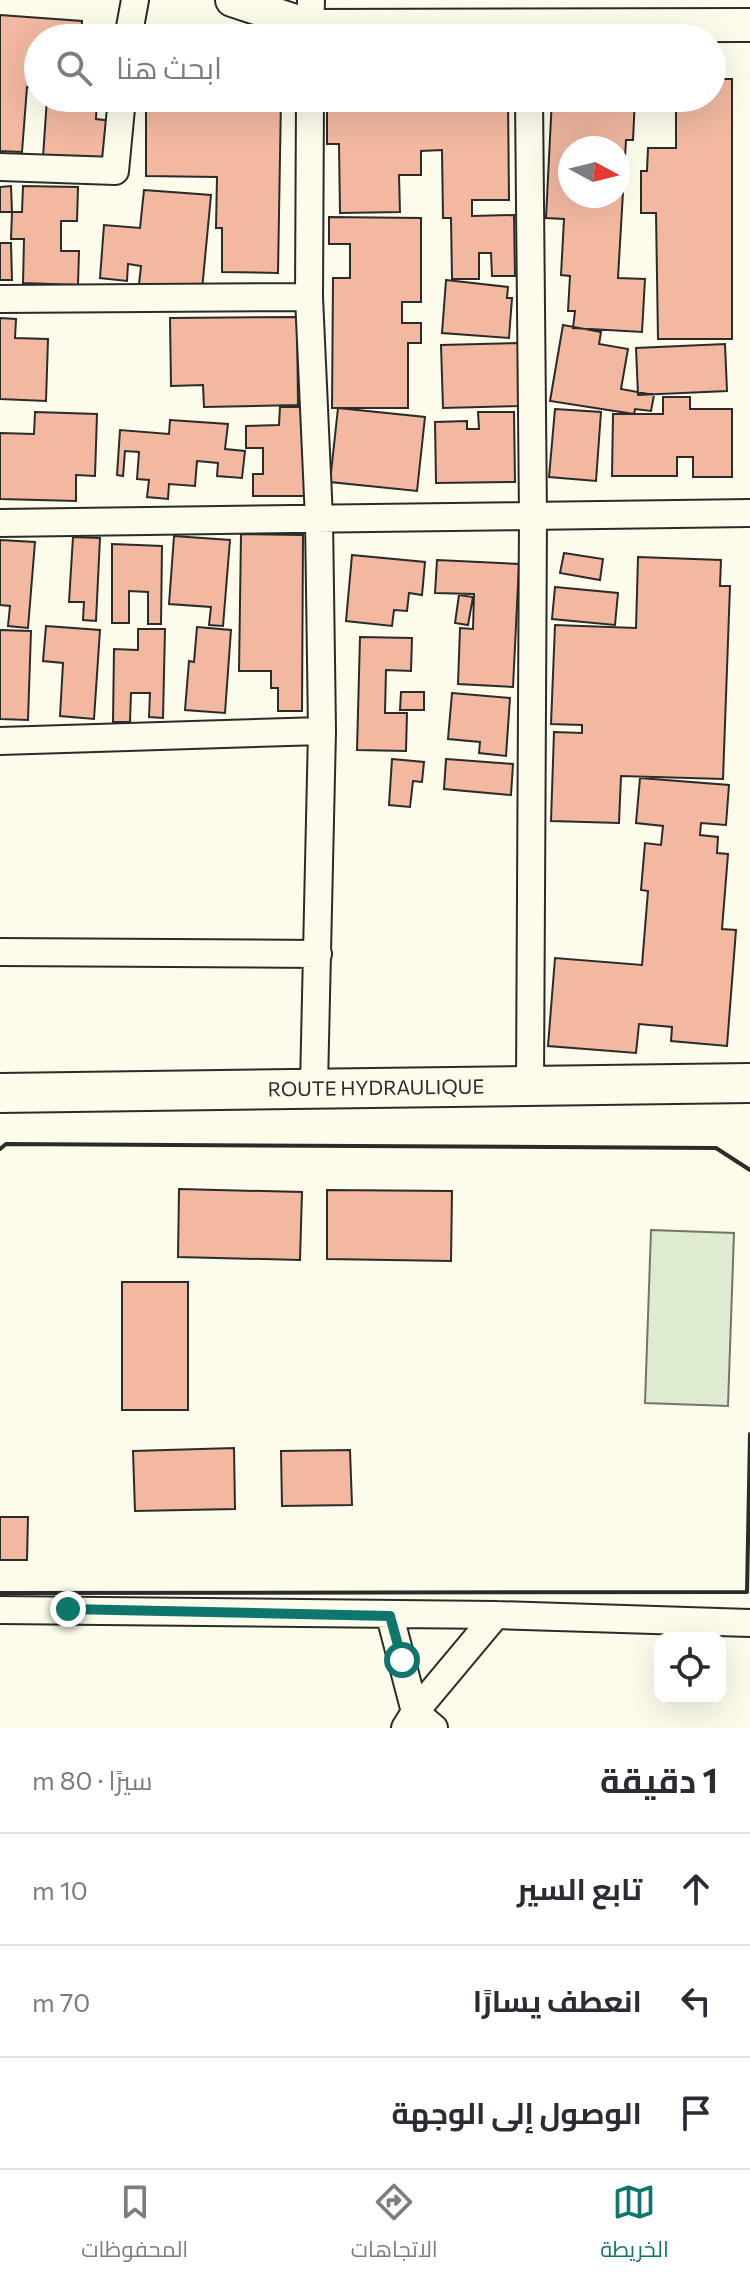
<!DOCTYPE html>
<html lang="ar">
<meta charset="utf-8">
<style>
body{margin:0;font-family:Commissioner,Cairo,sans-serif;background:#f2f2f3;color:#2b2b33;direction:rtl}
.controls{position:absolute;right:24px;bottom:24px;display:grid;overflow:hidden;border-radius:16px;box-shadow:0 8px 32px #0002}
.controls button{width:72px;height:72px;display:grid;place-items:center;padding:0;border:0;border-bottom:2px solid #e1e1e2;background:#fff;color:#2b2b33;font:40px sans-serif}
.compass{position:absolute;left:558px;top:136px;width:72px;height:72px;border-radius:50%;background:#fff;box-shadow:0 8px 32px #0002;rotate:97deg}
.stop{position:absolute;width:24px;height:24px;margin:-18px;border:6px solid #0f766e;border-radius:50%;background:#fff}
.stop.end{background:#0f766e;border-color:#fff;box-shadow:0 2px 8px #0008}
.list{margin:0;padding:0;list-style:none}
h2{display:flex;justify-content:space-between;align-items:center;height:104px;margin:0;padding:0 32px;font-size:34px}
h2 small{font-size:26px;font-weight:400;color:#7c7c81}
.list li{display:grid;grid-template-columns:52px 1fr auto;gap:24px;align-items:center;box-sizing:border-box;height:112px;padding:0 32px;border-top:2px solid #e1e1e2}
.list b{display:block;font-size:30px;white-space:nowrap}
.list em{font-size:26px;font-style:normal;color:#7c7c81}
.icon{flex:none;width:44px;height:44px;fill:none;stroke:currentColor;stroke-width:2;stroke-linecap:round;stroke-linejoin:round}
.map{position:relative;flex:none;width:750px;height:1728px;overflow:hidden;direction:ltr}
.search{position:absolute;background:#fff;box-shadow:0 8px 32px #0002;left:24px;right:24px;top:24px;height:88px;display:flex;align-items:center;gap:20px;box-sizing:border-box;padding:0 28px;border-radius:44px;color:#7c7c81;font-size:30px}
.sheet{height:440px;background:#fff}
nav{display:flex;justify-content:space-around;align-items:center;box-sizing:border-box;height:112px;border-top:2px solid #e1e1e2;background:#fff;font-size:22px;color:#7c7c81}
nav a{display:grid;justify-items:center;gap:4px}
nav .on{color:#0f766e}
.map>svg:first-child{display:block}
.green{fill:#deebd1;stroke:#74746e;stroke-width:2}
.building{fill:#f2b8a0;stroke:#2b2b2b;stroke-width:2;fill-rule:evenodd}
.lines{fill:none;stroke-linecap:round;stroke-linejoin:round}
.minor-casing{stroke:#2b2b2b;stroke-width:30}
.tertiary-casing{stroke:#2b2b2b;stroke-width:36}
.secondary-casing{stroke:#2b2b2b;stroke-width:42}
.minor{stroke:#fdfbea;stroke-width:26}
.tertiary{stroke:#fdfbea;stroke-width:32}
.secondary{stroke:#fdfbea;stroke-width:38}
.wall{stroke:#2b2b2b;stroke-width:4}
.route{stroke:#0f766e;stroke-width:10}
.labels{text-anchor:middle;stroke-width:6;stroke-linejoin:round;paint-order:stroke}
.street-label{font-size:20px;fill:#2b2b2b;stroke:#fdfbea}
</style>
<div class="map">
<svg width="750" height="1728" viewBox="0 0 750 1728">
<rect width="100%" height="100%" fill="#fdfbea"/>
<!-- green -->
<path class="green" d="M651,1230L734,1233L728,1406L645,1403Z"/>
<!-- building -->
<path class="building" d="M0,15L82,21L81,38H38V88L27,87L22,152L0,151Z
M712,79H732V339H658L656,213H641V171H647L648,148H676V98H712Z
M47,98H97L96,119L113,121L110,161L43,157Z
M281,98L278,273L222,272V228H216L217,177L146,176V99Z
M327,98H508L509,200H472V216L514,215L515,276H492L491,253H479V279H452L451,218H443L442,150L421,151V175H399L400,212L340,213L339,144H327Z
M552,98H635L633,140H626L618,278L645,279L642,332L573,328L575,311H568L570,276L561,275L564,219L546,218ZM570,148H618V196H570Z
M11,186L12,212H0V187Z
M23,186L78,187L77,221H61V251H79L78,285L23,283L24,239H11L12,212H22Z
M144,190L211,195L202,290L139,284L141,266L128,264L127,281L100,278L104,225L140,228Z
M329,217L421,218V302H402V323H421V343H408V408H332L333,278H350V244H329Z
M0,243H11L12,280H0Z
M446,280L508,287L507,298H512L509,338L442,333Z
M297,317L298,405L204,407L203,385L171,386L170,318Z
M0,318L16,319L15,338L48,339L46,401L0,399Z
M563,325L601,332L599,344L628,349L621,389L654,395L651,411L635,409L634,414L550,401Z
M518,343L520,406L443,408L441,345Z
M725,344L727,391L638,395L636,348Z
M663,397H690V409H732V477H693V457H677V476H612L613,414H663Z
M280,407H304V496H253V474H263V448H246V426L279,425Z
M338,408L425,417L417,491L330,482Z
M555,409L601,412L596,481L549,477Z
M35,412L97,414L95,476L76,475V501L0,499V433L34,434Z
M478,412H514L515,482L436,483L435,422L467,421V429H479Z
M170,420L228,424L225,449L245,451L242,478L217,476L218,463L197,461L195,486L169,484L168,499L147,497L149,480L137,479L139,452L125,451L123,476L117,475L120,430L169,434Z
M241,534L303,535L302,711H278V688H271V671H239Z
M174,536L230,540L223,626L209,625L211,607L169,604Z
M73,537L100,538L96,621L83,620L84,602H69Z
M0,540L35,542L28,628L8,626L10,606L0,605Z
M112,544L162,546L161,624H148V592L129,591V623H112Z
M564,553L603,559L600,580L560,573Z
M352,555L425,562L422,595L409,593L407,611L394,610L392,626L346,621Z
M638,557L721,560L720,586H730L723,779L621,776L619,823L551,821L554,732L582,733V725L551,724L555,625L636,628Z
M437,560L519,564L513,687L458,684L460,628L473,629L474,594L435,593Z
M555,587L618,593L615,625L552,619Z
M459,595L473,597L468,625L455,623Z
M46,626L100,630L94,719L60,716L63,663L43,661Z
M197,627L231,630L225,713L185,710L189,661L194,662Z
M138,629H165L163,718L149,717L150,693H131L130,722H113L114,649L138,650Z
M0,630L31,631L28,720L0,719Z
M360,637L412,638L411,671L386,670L385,713H407L406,751L357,750Z
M401,692H424V710H400Z
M452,693L510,698L506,756L479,753L480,742L448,739Z
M392,759L424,762L422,782L413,781L410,807L389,805Z
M446,759L513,764L511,795L444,789Z
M640,778L729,785L726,825L701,823L700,835L718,837L717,853L728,854L722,929L736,930L727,1046L671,1041L672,1027L639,1024L636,1053L548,1046L555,958L642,965L648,891L641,890L645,843L661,845L663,826L636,823Z
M179,1189L302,1192L300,1260L178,1257Z
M327,1190L452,1191L451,1261L327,1259Z
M122,1282H188V1410H122Z
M234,1448L235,1509L135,1511L133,1451Z
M350,1450L352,1505L282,1506L281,1451Z
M0,1517H28L27,1560H0Z"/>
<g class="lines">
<defs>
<path id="minor" d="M128,38L135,0
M310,38L311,0
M310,98L309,297L319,519L322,731L314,1086
M529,98L533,516L530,1084
M0,167L115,171L122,98
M0,299L309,297
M0,523L750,513
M0,741L322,731
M0,952L318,954
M0,1610L496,1615L750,1623
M390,1616L415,1712L405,1728
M434,1728L415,1712L496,1615"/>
<path id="tertiary" d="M232,0L310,26L750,25"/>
<g id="secondary">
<path id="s1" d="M0,1093L750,1083"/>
</g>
</defs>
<!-- minor casing -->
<use href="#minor" class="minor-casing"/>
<!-- tertiary casing -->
<use href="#tertiary" class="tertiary-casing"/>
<!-- secondary casing -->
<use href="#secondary" class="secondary-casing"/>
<!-- minor -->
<use href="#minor" class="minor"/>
<!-- tertiary -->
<use href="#tertiary" class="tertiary"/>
<!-- secondary -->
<use href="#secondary" class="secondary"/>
<!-- wall -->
<path class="wall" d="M0,1149L6,1144L716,1148L750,1170
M0,1593L747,1592L750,1434"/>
</g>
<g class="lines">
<!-- route -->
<path class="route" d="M68,1609L390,1616L402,1660"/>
</g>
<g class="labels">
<!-- street labels -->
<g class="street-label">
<text dy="7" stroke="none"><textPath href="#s1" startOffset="376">ROUTE HYDRAULIQUE</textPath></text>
</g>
</g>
</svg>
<div class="controls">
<button><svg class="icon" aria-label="locate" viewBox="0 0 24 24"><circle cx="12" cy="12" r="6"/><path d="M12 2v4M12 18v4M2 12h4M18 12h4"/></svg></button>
</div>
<svg class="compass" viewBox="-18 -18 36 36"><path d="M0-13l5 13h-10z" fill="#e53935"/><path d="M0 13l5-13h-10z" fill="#7c7c81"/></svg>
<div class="stop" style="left:402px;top:1660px"></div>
<div class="stop end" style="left:68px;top:1609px"></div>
<div class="search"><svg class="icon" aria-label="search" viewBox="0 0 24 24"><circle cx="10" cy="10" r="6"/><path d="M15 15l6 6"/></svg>ابحث هنا</div>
</div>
<section class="sheet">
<h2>1 دقيقة<small>سيرًا · 80 m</small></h2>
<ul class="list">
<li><svg class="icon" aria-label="ahead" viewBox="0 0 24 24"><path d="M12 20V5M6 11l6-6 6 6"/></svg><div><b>تابع السير</b></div><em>10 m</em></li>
<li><svg class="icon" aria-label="left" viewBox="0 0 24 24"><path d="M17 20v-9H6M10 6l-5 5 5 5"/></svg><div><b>انعطف يسارًا</b></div><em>70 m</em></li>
<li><svg class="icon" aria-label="arrive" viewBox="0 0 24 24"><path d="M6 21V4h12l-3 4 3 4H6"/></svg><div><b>الوصول إلى الوجهة</b></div></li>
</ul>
</section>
<nav>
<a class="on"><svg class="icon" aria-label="map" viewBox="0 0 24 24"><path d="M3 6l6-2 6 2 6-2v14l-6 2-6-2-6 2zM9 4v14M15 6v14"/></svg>الخريطة</a>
<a><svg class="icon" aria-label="directions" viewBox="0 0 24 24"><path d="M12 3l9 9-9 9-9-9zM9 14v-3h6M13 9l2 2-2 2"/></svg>الاتجاهات</a>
<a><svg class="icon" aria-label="saved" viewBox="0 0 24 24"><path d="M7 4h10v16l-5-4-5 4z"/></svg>المحفوظات</a>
</nav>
